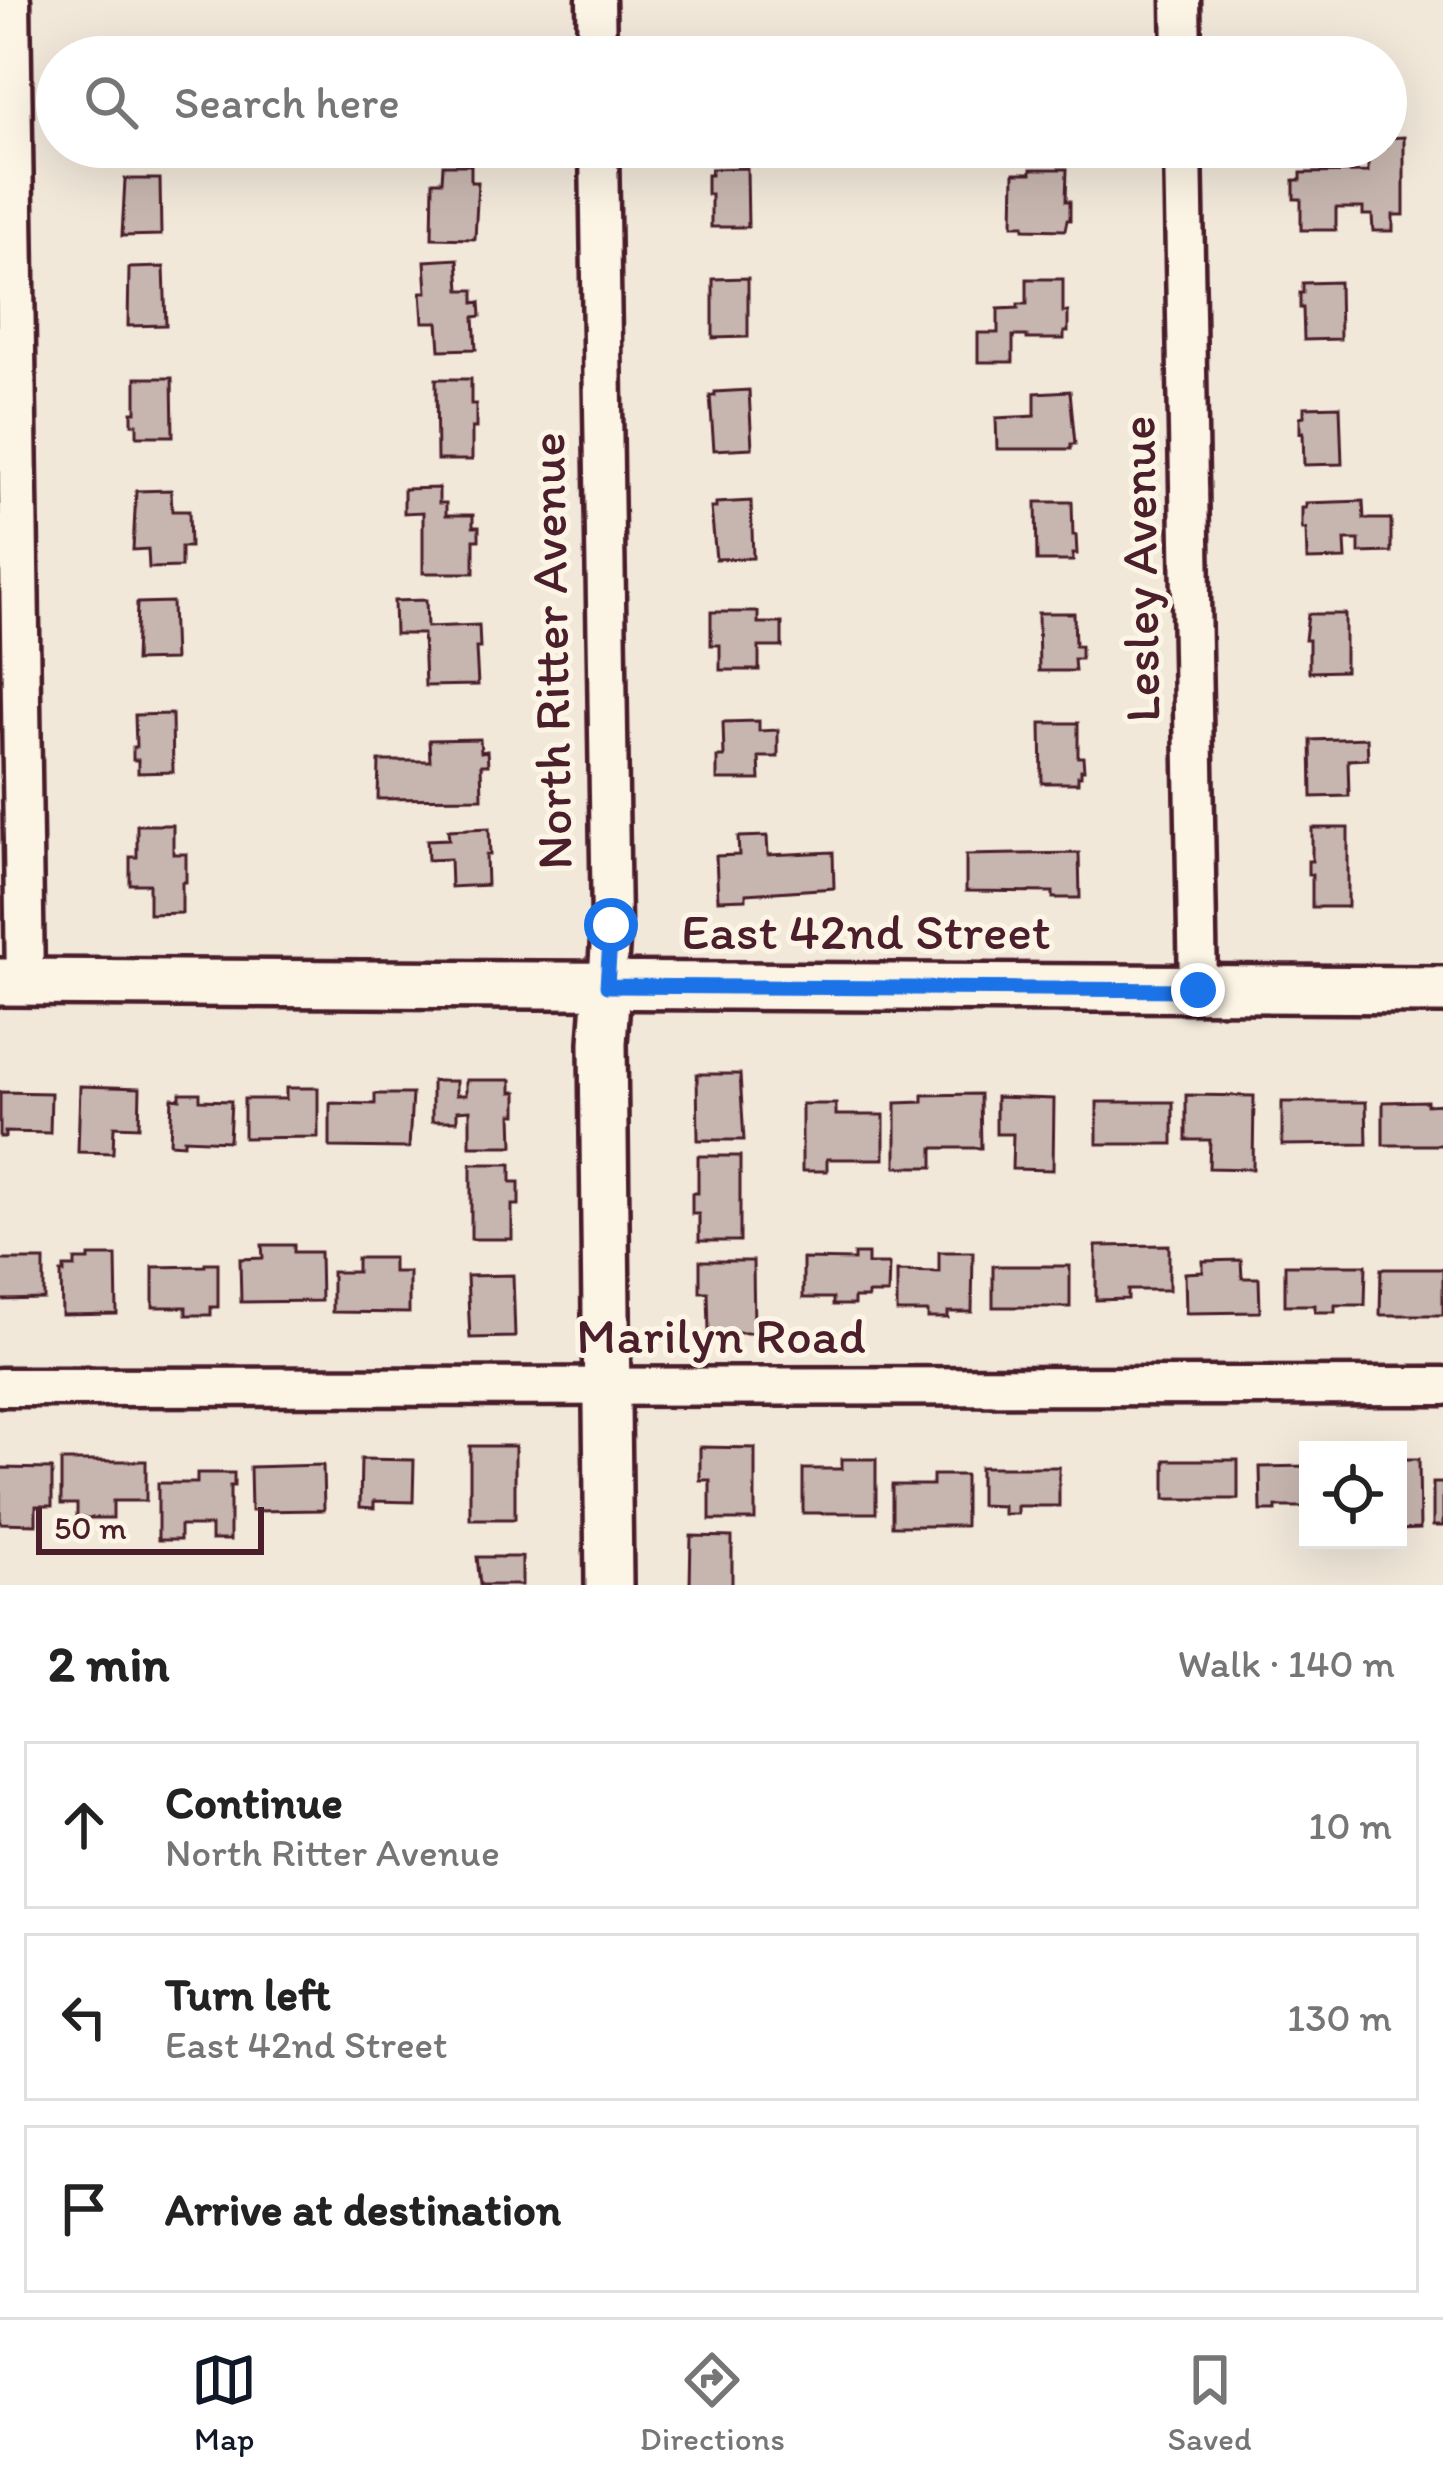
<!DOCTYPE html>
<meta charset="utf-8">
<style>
body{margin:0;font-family:Itim,sans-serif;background:#f6f6f6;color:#222}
.controls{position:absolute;right:36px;bottom:36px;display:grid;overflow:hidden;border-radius:0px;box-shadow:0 12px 48px #0002}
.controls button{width:108px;height:108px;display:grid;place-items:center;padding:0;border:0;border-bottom:3px solid #e0e0e0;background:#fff;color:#222;font:60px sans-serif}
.scale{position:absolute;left:36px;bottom:30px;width:228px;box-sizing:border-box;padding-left:12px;border:6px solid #4a1f2b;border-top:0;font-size:33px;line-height:42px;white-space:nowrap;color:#4a1f2b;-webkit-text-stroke:9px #fcf5e5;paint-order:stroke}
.stop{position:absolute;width:36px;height:36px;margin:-27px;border:9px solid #1a73e8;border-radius:50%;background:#fff}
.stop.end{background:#1a73e8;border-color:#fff;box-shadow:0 3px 12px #0008}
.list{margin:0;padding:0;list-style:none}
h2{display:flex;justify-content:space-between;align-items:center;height:156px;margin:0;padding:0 48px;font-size:51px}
h2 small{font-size:39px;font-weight:400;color:#767676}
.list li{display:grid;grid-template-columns:78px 1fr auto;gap:36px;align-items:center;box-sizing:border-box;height:168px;margin:0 24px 24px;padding:0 24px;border:3px solid #e0e0e0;border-radius:0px}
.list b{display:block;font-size:45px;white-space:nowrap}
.list p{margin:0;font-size:39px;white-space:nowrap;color:#767676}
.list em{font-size:39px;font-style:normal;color:#767676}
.icon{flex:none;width:66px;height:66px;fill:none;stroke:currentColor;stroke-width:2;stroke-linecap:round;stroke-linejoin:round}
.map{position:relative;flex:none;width:1443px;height:1585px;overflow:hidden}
.search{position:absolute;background:#fff;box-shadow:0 12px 48px #0002;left:36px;right:36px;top:36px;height:132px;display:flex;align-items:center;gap:30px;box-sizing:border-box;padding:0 42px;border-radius:66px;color:#767676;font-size:45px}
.sheet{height:732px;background:#fff}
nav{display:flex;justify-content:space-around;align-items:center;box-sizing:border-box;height:168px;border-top:3px solid #e0e0e0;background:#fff;font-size:33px;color:#767676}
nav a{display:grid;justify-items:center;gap:6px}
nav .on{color:#111827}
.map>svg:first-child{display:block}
.building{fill:#c7b6af;stroke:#4a1f2b;stroke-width:3}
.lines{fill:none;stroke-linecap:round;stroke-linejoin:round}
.minor-casing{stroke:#4a1f2b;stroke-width:45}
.tertiary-casing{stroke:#4a1f2b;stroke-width:54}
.minor{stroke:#fcf5e5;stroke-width:36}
.tertiary{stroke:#fcf5e5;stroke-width:45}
.route{stroke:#1a73e8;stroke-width:15}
.labels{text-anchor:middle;stroke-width:10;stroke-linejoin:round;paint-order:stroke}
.street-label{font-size:51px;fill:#4a1f2b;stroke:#fcf5e5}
</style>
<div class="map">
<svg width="1443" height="1585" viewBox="0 0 1443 1585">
<rect width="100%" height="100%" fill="#f1e8da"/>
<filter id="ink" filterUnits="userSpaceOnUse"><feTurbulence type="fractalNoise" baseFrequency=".00833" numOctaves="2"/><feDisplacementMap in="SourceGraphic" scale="24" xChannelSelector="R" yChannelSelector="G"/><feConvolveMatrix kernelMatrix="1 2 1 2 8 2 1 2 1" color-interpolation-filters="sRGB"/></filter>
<g filter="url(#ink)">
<!-- building -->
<path class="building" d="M1404,137V215H1393V231H1373L1372,215H1363V208H1336V230H1301V199H1294V180H1301V173L1368,172V147H1386V138Z
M443,165H471V182H478L475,239L432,238L433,181H442Z
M747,168L748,227H711V194H707V175H711V169Z
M1031,169H1067L1066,201H1070V220H1067L1065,230L1024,229V225H1013L1014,173H1031Z
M125,179H160L161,235L122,236Z
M458,259L460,290H474V303L480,302L481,316L474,317L476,349L440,350L438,322H423L421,292H427L425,261Z
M164,267L166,325L128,326L129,268Z
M748,278V337L713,338V279Z
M1027,279H1063V312H1068V332H1064V339H1027V336H1013V362H978V333H998V309L1018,308V304H1027Z
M1339,282L1340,339L1304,340L1303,308H1300V293H1303V283Z
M136,378H172L173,436H137V424H132V412H136Z
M436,379H471V404H476V428H472V460H437Z
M749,390L752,448L714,450L710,396H715V392Z
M1070,391L1075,444H1071V449H997L996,418L1035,416V393Z
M1340,406L1342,464L1304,465L1303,432L1300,433V417L1304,416V407Z
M439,488V503H446V515H473V527H479V540H474V573H423V512L404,513V489Z
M171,490L172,511H189L190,547H181V567L149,568L148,549L133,550L136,491Z
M751,501L753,558L716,559L711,508H716V503Z
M1363,501L1364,519H1391V552L1359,553V540H1345L1346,559L1307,560L1306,529H1302V508H1306V503Z
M1036,502H1072L1073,535H1076L1077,554H1073V561H1037Z
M426,600L427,627L479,625L480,648H476L478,685L425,686L423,634H395L394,601Z
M172,602L174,660L135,661L137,603Z
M711,612H758V623H782V647H759V670H720V645H711Z
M1038,613H1074L1075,646H1081V659H1074L1075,671H1039Z
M1308,614H1345V671L1309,672V640H1305Z
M172,714L173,772L138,773V760H133V747H136L135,715Z
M759,721V731L778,730V757H759L760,780H717V757H724L723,722Z
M1041,723H1078V757H1083L1084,770H1081V776H1078V783H1042Z
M1367,738L1368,759L1348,760L1349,796L1312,797L1311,740Z
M480,739L481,752L487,751L488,765H481L482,798L378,799L379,761H430L429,740Z
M137,825H173V854H186V882H182V913L149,914V884H130V857H137Z
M489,828L490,855H486L487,885L451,887L450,859L428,860L427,840L449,839L448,830Z
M1312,828H1348V907H1312V875H1308V861H1312Z
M767,836L768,855L833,852L834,888L746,894V899L718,900L716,856L739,855L738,837Z
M1079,853L1080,898H1053V892L966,891V855Z
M697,1074H740L744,1140H698Z
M466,1080H511V1092H517V1114H512L513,1146H470V1110L457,1111V1121H432V1081H456V1095H466Z
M80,1086L140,1088L139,1127L114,1126L113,1153L78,1152Z
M286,1088H318V1137L244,1138V1099H286Z
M0,1092L51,1093L50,1133L5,1132V1137H0Z
M180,1093H200V1100L231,1101L229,1141L184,1139V1144L170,1143L172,1098L180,1099Z
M375,1094H412L409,1148L330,1147V1103L375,1104Z
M980,1094L981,1148H933V1167H896V1103L923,1102V1095Z
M1186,1095L1254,1096L1253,1169L1209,1168L1210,1140H1186Z
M996,1097L1054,1099L1053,1170L1012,1169L1013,1134H996Z
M1427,1101V1105L1443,1104V1145H1383V1102Z
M1097,1102H1173V1144H1097Z
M1282,1102H1366L1367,1144L1282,1145Z
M802,1104H836V1115H884V1159H827V1171H802Z
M698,1156H740V1241H699V1214H692V1193H698Z
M471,1164H511V1182H519V1205H512V1239H471Z
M262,1245H294V1252H320L321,1301L241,1302L240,1259L263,1258Z
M1169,1245V1290H1128V1299L1096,1300V1246Z
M939,1252H973L972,1312H948V1318H928V1312H897V1271L939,1272Z
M854,1254H868V1264H889L888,1294H868V1298H854V1305H833V1298H803V1259L854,1260Z
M89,1256H116L117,1314L62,1315L61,1273H64V1267H75V1260H89Z
M357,1258H393V1272H409V1313L332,1312V1272H357Z
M0,1260H44V1299L0,1300Z
M1241,1260L1242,1278H1259L1260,1312L1186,1313L1185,1273L1203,1272V1261Z
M700,1261H753L754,1333H709L708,1292H700Z
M205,1263H218V1307H211V1315H186V1307H153V1267L205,1266Z
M1285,1265H1366L1365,1305H1335V1312H1315V1305H1285Z
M993,1266H1070V1307H993Z
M1381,1269H1443V1315H1380Z
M513,1275L515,1337L470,1338L467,1276Z
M470,1446H515V1519H470Z
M700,1447L755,1448V1520H710V1480H700Z
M361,1459L414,1460L413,1502L374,1501V1508L360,1507Z
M842,1459H876V1513H803V1469H842Z
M1398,1459H1419L1420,1529L1398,1530Z
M1165,1460H1238V1499H1165Z
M61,1461H146V1501H113V1518H77V1504H61Z
M323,1465L324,1510L251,1511L250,1467Z
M1308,1466V1507H1276V1511H1261L1260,1467Z
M980,1467H1059V1506H1017V1514H1003V1506L980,1505Z
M0,1468L52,1469V1506H36V1524L0,1523Z
M197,1473H234V1486H230V1540H211V1526H180V1540H158V1483H197Z
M933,1475H965V1526H892V1485H933Z
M1433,1483H1443V1526H1433Z
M691,1536L732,1537V1585H690Z
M477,1557H522V1585H480Z"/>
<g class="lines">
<defs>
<path id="minor" d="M11,0L25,982
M596,0L597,57
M1181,0L1182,57
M599,147L611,925L607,986
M1183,147L1198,990
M0,1387L1443,1386"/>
<path id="tertiary" d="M0,982L1443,990
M607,986L603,1043L609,1585"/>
</defs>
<!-- minor casing -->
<use href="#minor" class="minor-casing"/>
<!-- tertiary casing -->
<use href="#tertiary" class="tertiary-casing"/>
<!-- minor -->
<use href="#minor" class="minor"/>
<!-- tertiary -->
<use href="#tertiary" class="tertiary"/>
</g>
</g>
<g class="lines" filter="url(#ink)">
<!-- route -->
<path class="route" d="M611,925L607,986L1198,990"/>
</g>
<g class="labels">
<!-- street labels -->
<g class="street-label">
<text transform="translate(1139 569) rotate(-91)" y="18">Lesley Avenue</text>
<text transform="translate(550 651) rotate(-91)" y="18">North Ritter Avenue</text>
<text x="866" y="949">East 42nd Street</text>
<text x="721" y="1353">Marilyn Road</text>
</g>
</g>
</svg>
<div class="controls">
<button><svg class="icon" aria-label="locate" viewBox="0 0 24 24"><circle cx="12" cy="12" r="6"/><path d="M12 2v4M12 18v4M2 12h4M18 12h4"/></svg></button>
</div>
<div class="scale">50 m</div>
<div class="stop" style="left:611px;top:925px"></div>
<div class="stop end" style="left:1198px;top:990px"></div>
<div class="search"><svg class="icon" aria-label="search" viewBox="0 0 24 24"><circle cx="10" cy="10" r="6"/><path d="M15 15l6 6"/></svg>Search here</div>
</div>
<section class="sheet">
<h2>2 min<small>Walk · 140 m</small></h2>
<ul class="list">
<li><svg class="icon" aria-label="ahead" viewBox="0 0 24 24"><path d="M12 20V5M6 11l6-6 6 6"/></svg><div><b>Continue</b><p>North Ritter Avenue</p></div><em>10 m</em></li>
<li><svg class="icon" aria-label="left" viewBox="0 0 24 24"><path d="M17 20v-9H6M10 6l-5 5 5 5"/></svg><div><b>Turn left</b><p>East 42nd Street</p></div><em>130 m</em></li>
<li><svg class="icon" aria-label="arrive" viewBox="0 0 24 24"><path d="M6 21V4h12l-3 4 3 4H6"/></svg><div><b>Arrive at destination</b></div></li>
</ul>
</section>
<nav>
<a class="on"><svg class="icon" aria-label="map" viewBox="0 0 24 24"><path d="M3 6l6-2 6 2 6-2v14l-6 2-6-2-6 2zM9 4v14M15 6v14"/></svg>Map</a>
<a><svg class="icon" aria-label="directions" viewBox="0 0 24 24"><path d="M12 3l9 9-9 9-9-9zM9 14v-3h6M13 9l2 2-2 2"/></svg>Directions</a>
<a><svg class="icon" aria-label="saved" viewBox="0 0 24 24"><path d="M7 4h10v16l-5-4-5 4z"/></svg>Saved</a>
</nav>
